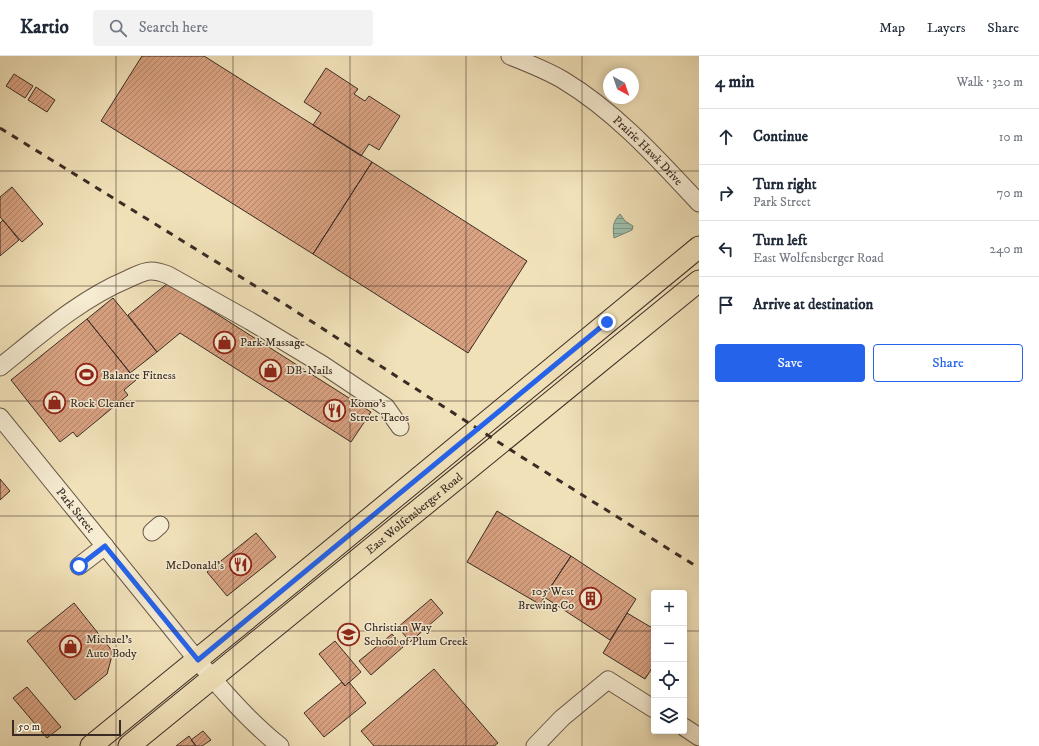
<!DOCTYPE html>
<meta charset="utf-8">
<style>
body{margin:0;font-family:"IM FELL DW Pica",serif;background:#f2f2f3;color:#1f2937}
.controls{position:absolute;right:12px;bottom:12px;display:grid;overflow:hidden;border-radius:4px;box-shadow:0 2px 10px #0003}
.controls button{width:36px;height:36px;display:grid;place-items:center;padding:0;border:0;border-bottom:1px solid #e0e1e3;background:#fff;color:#1f2937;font:20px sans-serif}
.compass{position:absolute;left:603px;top:12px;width:36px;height:36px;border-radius:50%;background:#fff;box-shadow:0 2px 10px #0003;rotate:140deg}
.scale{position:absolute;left:12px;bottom:10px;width:109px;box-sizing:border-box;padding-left:4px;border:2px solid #3a2c25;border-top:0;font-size:11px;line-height:14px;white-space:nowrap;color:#3a2c25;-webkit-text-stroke:3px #f6ecd2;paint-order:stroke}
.stop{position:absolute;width:12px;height:12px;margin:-9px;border:3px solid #2563eb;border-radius:50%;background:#fff}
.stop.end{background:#2563eb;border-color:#fff;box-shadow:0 1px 4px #0008}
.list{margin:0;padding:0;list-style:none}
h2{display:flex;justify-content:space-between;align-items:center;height:52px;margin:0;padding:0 16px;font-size:17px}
h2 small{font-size:13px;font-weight:400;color:#747a83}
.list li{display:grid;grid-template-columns:26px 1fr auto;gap:12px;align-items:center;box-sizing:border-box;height:56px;padding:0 16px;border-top:1px solid #e0e1e3}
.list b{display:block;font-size:15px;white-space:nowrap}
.list p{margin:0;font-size:13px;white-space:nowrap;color:#747a83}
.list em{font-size:13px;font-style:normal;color:#747a83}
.actions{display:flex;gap:8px;padding:12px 16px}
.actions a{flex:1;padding:9px 0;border:1px solid #2563eb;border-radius:4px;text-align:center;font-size:14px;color:#2563eb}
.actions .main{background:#2563eb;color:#fff}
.icon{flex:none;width:22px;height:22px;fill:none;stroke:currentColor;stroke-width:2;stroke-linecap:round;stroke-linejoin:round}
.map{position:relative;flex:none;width:699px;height:690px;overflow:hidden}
header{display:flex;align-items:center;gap:24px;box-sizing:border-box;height:56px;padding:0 20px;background:#fff;border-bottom:1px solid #e0e1e3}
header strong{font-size:19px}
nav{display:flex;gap:22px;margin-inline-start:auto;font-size:14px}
.search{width:280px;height:36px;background:#f2f2f3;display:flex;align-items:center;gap:10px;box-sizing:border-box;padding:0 14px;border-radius:4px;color:#747a83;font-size:15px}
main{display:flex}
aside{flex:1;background:#fff}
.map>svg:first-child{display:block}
.water{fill:url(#water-rules);stroke:#758474}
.building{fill:url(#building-hatch);stroke:#3a2c25}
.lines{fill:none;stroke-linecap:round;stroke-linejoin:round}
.minor-casing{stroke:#68594a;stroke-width:19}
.major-casing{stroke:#3a2c25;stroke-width:23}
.minor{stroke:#f6ecd2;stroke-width:17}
.major{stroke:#f1e1b9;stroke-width:21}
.rail{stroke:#3a2c25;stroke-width:3;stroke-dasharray:7 7;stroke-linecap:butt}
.route{stroke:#2563eb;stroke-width:5}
.grid{fill:none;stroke:#3a2c25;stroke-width:1;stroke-opacity:0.55}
.labels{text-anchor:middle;stroke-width:3;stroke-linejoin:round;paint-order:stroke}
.street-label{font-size:12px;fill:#3a2c25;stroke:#f6ecd2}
.poi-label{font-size:12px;fill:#3a2c25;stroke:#f6ecd2;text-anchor:start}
</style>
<header>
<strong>Kartio</strong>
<div class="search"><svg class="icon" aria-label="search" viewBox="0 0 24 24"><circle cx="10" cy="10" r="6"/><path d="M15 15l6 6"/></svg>Search here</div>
<nav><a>Map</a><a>Layers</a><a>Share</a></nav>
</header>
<main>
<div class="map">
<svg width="699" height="690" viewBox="0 0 699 690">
<defs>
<pattern id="water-rules" width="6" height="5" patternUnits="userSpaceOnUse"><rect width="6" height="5" fill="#9cbea9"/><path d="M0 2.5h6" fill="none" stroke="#809b89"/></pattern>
<pattern id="building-hatch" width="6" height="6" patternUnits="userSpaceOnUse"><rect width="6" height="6" fill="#d9a282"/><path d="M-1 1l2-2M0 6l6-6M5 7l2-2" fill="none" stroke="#b1846a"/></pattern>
</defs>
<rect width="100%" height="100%" fill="#f1e1b9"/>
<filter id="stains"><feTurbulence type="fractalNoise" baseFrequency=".005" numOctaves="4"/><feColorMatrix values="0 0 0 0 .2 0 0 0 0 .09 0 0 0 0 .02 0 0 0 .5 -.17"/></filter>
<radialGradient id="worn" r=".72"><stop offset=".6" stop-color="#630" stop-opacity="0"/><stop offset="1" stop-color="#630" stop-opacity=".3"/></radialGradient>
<!-- water -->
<path class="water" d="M620,158L625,165L633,170L632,174L614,182C613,171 612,167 620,158Z"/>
<!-- building -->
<path class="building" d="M142,0H204L372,106L313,198L101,65Z
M326,12L358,33L354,38L365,45L369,40L400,60L379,94L369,88L361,100L313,69L321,57L304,46Z
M14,18L33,30L25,42L6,30Z
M36,31L55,44L47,56L28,44Z
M372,106L527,205L468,297L313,198Z
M12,131L43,168L22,186L0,161V141Z
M3,164L19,184L0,200V167Z
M168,227L371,356L351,386L180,277L157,296L128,259Z
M113,242L157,296L130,317L87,263Z
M87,263L136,324L124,334L128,339L77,381L73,376L60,386L11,324Z
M0,423L10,435L0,444Z
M497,455L571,500L544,541L541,549L467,506Z
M256,477L276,501L227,540L207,516Z
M571,500L636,543L610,584L544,541Z
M431,543L443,557L410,586L398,571Z
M74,547L113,596L107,618L75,644L27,585Z
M627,557L654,573V609L645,623L603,597Z
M392,578L403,591L371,619L359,605Z
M335,585L361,616L345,630L319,598Z
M434,613L498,687L494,690H374L361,675Z
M342,626L345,630L349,626L366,647L324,681L304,657Z
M27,631L61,671L47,682L13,642Z
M203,675L211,684L202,690H196L191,684Z
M189,680L196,690H176Z"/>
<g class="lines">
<defs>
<g id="minor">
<path id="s1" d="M510,0C528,7 546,14 563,24C616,56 657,102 699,147"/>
<path d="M0,311C40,279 80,243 128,223C135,220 143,215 151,215C157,215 163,217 168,219L250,265L323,309L386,351L400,371"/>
<path id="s2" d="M0,361C55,428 109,496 164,563C200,607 235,654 280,690"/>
<path d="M152,476L160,469"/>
<path d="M79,510L105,490"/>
<path d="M684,671L699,681"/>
<path d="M535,690L562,662L608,624L654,653"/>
</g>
<g id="major">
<path d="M91,690L296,523L699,191"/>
<path id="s3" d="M129,690L699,225"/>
</g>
</defs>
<!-- minor casing -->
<use href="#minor" class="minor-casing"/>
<!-- major casing -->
<use href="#major" class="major-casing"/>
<!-- minor -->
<use href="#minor" class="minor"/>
<!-- major -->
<use href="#major" class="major"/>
<!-- rail -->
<path class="rail" d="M0,72L286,249L520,400L699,512"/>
</g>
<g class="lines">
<!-- route -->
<path class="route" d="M79,510L105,490L198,604L607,266"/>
</g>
<!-- grid -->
<path class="grid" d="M116,0V690M233,0V690M350,0V690M466,0V690M582,0V690M0,115H699M0,230H699M0,345H699M0,460H699M0,575H654M684,575H699"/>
<!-- icons -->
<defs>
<symbol id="shop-ring" viewBox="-11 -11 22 22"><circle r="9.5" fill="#f6ecd2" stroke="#8f2418" stroke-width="1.5"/><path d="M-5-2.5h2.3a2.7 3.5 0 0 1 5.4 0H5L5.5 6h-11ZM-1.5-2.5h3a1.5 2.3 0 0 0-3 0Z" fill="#8f2418"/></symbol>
<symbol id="stadium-ring" viewBox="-11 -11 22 22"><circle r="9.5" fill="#f6ecd2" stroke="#8f2418" stroke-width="1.5"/><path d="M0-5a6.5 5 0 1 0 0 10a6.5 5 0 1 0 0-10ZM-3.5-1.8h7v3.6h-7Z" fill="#8f2418"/></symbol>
<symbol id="restaurant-ring" viewBox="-11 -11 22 22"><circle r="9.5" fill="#f6ecd2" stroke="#8f2418" stroke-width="1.5"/><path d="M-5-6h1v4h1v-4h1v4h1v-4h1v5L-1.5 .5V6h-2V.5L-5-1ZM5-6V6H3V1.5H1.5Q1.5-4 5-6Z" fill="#8f2418"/></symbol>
<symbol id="building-ring" viewBox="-11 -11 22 22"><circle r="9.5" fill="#f6ecd2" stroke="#8f2418" stroke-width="1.5"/><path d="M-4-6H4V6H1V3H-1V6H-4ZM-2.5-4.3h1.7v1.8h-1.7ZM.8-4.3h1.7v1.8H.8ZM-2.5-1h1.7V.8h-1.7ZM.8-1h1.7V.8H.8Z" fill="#8f2418"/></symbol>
<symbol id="school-ring" viewBox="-11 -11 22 22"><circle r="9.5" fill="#f6ecd2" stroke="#8f2418" stroke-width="1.5"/><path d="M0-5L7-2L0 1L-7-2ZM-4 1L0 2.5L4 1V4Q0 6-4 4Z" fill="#8f2418"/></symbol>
</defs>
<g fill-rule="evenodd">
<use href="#shop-ring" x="212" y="274" width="25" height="25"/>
<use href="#shop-ring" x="258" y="302" width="25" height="25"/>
<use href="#stadium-ring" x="74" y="306" width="25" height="25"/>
<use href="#shop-ring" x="42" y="334" width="25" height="25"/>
<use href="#restaurant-ring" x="322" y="342" width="25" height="25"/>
<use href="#restaurant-ring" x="228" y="496" width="25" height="25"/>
<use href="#building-ring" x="578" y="530" width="25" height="25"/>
<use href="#school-ring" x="336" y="566" width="25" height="25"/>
<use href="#shop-ring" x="58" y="578" width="25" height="25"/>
</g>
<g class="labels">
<!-- street labels -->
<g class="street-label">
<text dy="4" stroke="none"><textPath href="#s1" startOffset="169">Prairie Hawk Drive</textPath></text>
<text dy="4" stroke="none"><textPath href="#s2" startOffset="120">Park Street</textPath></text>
<text dy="4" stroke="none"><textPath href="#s3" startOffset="368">East Wolfensberger Road</textPath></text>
</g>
<!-- poi labels -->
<g class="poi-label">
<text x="240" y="290">Park Massage</text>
<text x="286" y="318">DB-Nails</text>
<text x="102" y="323">Balance Fitness</text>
<text x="70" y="351">Rock Cleaner</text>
<text x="350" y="351">Komo's<tspan x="350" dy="14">Street Tacos</tspan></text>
<text x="224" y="513" text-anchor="end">McDonald's</text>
<text x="574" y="539" text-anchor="end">105 West<tspan x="574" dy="14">Brewing Co</tspan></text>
<text x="364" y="575">Christian Way<tspan x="364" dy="14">School of Plum Creek</tspan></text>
<text x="86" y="587">Michael's<tspan x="86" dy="14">Auto Body</tspan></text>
</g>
</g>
<rect width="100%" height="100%" filter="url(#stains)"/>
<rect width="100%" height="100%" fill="url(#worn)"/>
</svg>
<div class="controls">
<button>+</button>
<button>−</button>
<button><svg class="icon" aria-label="locate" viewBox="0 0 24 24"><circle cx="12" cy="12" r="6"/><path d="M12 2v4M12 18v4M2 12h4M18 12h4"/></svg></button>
<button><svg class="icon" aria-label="layers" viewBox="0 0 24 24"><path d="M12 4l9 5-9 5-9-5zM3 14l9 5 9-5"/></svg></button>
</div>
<svg class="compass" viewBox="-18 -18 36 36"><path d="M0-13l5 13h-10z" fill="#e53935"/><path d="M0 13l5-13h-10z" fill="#747a83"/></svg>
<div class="scale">50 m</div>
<div class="stop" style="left:79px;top:510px"></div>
<div class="stop end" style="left:607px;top:266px"></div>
</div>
<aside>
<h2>4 min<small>Walk · 320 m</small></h2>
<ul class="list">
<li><svg class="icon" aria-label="ahead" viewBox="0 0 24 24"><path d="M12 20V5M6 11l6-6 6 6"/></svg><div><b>Continue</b></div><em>10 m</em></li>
<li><svg class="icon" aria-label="right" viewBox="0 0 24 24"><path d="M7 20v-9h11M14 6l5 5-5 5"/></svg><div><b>Turn right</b><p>Park Street</p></div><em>70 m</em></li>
<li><svg class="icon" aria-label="left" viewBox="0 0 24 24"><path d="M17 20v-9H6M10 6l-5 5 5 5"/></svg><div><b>Turn left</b><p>East Wolfensberger Road</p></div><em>240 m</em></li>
<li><svg class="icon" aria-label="arrive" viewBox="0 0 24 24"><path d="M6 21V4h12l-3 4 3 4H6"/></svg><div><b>Arrive at destination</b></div></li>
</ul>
<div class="actions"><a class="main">Save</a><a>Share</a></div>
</aside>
</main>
